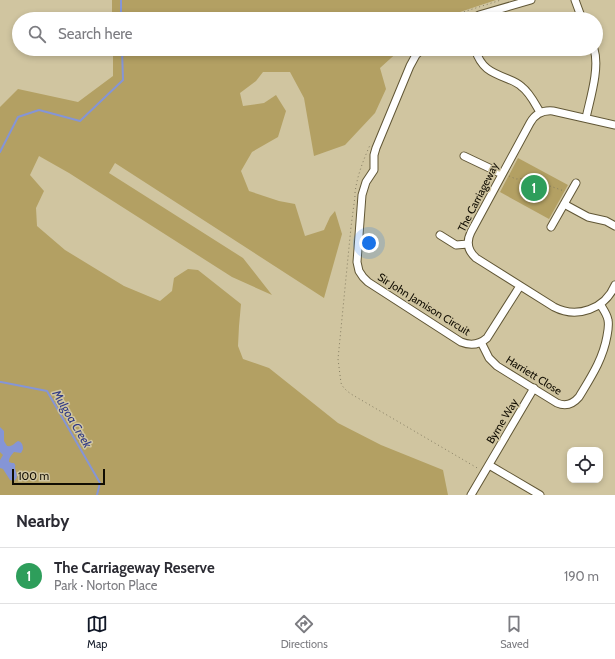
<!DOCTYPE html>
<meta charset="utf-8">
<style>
body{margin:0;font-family:Cabin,sans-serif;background:#f2f2f3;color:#2b2b33}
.controls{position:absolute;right:12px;bottom:12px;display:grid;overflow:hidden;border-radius:8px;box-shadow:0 2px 6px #0003}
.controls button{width:36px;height:36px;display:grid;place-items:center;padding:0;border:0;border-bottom:1px solid #e1e1e2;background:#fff;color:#2b2b33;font:20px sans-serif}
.scale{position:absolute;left:12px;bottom:10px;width:93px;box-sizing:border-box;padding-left:4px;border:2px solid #110d02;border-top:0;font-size:11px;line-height:14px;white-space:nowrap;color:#110d02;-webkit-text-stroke:3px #d0c5a0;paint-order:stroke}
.you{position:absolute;left:369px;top:243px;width:14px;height:14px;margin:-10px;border:3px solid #fff;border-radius:50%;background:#1a73e8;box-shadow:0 0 0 6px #1a73e833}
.badge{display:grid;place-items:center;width:26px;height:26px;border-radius:50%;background:#111827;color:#fff;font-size:13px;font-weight:700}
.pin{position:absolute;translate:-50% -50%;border:2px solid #fff;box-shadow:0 1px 4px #0006}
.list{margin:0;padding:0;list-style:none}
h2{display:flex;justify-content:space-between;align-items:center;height:52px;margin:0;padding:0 16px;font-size:17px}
h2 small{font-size:13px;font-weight:400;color:#7c7c81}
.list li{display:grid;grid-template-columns:26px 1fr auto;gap:12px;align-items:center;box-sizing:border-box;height:56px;padding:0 16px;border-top:1px solid #e1e1e2}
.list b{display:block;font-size:15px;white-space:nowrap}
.list p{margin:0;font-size:13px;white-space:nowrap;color:#7c7c81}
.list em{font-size:13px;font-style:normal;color:#7c7c81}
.icon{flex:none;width:22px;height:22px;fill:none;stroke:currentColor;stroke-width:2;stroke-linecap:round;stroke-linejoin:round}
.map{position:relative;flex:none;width:615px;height:495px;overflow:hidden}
.search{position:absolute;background:#fff;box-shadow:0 2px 6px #0003;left:12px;right:12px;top:12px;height:44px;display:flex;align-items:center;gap:10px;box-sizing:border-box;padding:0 14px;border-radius:22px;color:#7c7c81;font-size:15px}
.sheet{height:108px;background:#fff}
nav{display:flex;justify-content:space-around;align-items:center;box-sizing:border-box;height:56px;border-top:1px solid #e1e1e2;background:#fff;font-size:11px;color:#7c7c81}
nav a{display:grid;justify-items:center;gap:2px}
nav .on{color:#111827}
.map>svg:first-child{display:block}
.green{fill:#b3a063}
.water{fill:#8595d6}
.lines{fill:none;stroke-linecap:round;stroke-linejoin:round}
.stream{stroke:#8595d6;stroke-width:2}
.street-casing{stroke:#605635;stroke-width:9}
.path{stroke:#857d62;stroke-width:1;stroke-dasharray:1 3;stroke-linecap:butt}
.street{stroke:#fff;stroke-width:7}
.labels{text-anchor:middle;stroke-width:3;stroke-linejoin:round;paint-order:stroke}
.street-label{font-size:11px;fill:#110d02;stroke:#d0c5a0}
.water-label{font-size:12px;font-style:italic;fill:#2f3985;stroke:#d0c5a0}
</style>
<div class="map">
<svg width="615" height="495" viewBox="0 0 615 495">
<rect width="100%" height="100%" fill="#d0c5a0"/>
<!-- green -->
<path class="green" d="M112,0H496L439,19H112Z
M113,49H401L380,68L386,89L375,113L345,145L314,156L304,98L290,72H263L256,81L240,93L243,106L264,103L276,95L286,111L278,137L252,152L241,171L249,191L279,201L295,204L305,236L324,230L330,217L335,211L342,234L324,298L115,163L109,173L243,258L272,295L232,277L69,173L39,156L30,175L44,191L36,208L37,226L65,250L124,286L160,301L172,291L174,278L188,269L198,270L241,304L239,326L238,346L243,359L269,368L338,423L381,445L443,470L448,495H0V107L18,89L78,102L113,76Z
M518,158L568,185L549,219L500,192Z"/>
<!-- water -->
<path class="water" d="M0,427L4,431V441L7,446C13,447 14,443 18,441C22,442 23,445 23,449L21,453L14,452C11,456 9,457 9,462L12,463H14C17,468 15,463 15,468C16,474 19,477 14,481L10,480L3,469L0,468V460L3,455L0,452Z"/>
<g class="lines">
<!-- stream -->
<path class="stream" d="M121,0V19
M0,152L18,117L39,110L80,121L123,80L122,49
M0,382H1L47,391L100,483L97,495"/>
<defs>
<path id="street" d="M575,0L582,19
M473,19L479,15L531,0
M422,49L416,55L410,66L376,148L374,155V170L366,182L362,195L357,262L359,271L363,277L368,282L461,342C471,346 479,345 487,338L520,286
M475,49C481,68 490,72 508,79C513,81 518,83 522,87C530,93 535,104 540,112
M586,118C590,99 600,68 594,49
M615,125L553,111C542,110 535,114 530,123L471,232C466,242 468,251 476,258L554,307C577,319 605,309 615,285
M464,156L502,174
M564,204L588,217L606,221L615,226
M551,227L576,183
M440,235L456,245L468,244
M481,342L489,358L497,366L557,403C566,407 573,404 579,397C591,377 603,359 607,336C608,331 609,325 608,320C607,314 603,309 600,304
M489,465L540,495
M471,495L534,388"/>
</defs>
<!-- street casing -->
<use href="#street" class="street-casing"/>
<!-- path -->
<path class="path" d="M441,19L501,0
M408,55L411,49
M509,176L516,179L525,178L529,180L534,185L550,186L564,191
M355,193C357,176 363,161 370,145
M355,196L351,227L338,359L341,383C343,388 347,391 351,394L479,469"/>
<!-- street -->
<use href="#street" class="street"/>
</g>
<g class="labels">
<!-- street labels -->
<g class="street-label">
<text transform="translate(478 197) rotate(-63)" y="4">The Carriageway</text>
<text transform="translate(424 304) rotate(32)" y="4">Sir John Jamison Circuit</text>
<text transform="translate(534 375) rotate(32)" y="4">Harriett Close</text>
<text transform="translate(502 421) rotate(-59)" y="4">Byrne Way</text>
</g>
<!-- water labels -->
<g class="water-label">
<text transform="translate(72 419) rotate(59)" y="4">Mulgoa Creek</text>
</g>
</g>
</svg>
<div class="controls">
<button><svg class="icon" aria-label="locate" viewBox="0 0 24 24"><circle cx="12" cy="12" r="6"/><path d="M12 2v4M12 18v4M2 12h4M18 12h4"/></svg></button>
</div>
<div class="scale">100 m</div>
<div class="you"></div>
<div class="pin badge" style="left:534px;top:188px;background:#2e9e5b">1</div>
<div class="search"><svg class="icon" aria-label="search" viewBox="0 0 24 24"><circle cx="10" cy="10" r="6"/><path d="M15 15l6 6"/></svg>Search here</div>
</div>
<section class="sheet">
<h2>Nearby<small></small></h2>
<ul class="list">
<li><span class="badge" style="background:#2e9e5b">1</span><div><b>The Carriageway Reserve</b><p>Park · Norton Place</p></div><em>190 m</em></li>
</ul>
</section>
<nav>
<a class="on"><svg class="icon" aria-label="map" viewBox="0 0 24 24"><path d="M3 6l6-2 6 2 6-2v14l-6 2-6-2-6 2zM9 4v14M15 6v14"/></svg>Map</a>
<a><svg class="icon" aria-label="directions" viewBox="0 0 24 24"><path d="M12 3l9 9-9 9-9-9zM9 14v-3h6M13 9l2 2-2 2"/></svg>Directions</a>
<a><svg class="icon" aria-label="saved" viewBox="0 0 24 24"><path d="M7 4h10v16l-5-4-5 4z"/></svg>Saved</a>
</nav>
